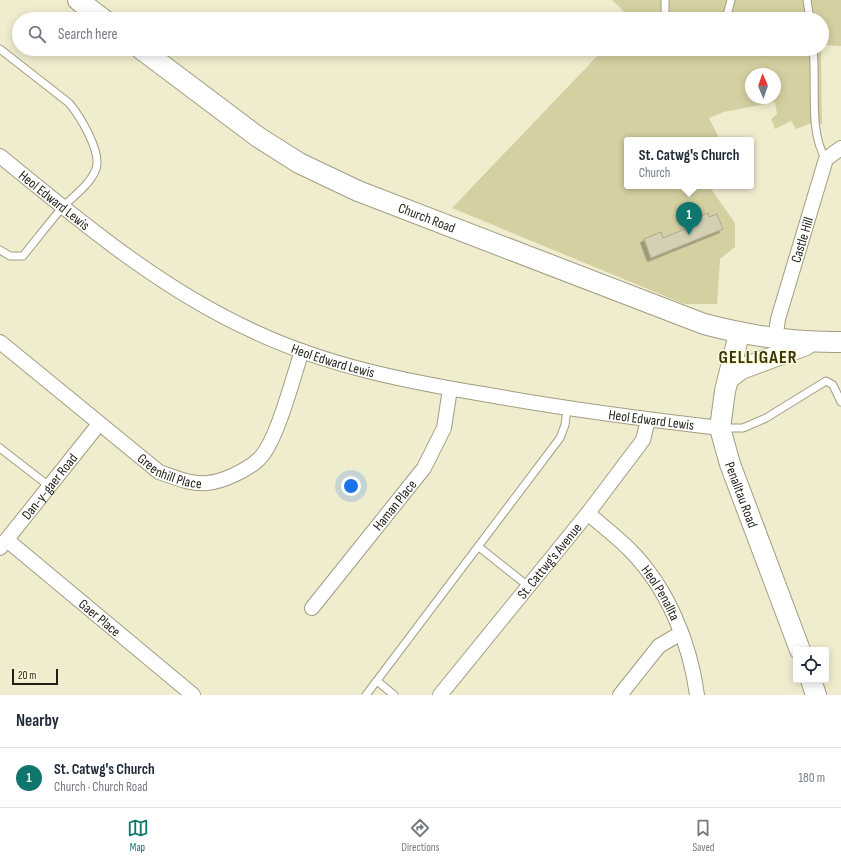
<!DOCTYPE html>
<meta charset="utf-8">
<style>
body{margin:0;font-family:"Sofia Sans Condensed",sans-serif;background:#f6f6f7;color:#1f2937}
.controls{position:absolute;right:12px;bottom:12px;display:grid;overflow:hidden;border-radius:4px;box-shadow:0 2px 10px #0003}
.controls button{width:36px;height:36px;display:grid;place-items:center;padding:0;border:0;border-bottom:1px solid #e0e1e3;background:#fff;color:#1f2937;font:20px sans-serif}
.compass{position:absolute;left:745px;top:68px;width:36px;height:36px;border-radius:50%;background:#fff;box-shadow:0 2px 10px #0003;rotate:358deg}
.scale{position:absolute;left:12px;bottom:10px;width:46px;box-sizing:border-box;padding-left:4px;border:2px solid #201f15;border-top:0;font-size:11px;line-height:14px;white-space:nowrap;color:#201f15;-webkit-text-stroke:3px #fdfadc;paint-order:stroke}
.you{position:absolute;left:351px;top:486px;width:14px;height:14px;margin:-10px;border:3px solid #fff;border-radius:50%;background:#1a73e8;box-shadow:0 0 0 6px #1a73e833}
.badge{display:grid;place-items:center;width:26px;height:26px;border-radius:50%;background:#0f766e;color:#fff;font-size:13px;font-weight:700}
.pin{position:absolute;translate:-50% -33px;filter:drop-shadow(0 1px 2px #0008)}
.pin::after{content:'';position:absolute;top:21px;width:14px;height:12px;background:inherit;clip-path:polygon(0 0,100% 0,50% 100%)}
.popup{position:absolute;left:624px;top:137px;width:130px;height:52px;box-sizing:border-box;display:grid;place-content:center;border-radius:4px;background:#fff;filter:drop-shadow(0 1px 3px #0005);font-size:13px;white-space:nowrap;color:#747a83}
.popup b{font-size:15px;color:#1f2937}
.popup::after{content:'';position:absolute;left:50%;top:100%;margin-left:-8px;border:8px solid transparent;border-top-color:#fff}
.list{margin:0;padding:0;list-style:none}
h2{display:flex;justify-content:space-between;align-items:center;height:52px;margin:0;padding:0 16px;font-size:17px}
h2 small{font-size:13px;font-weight:400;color:#747a83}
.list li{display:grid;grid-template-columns:26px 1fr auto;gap:12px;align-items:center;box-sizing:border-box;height:60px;padding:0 16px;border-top:1px solid #e0e1e3}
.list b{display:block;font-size:15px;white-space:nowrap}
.list p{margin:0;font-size:13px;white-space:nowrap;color:#747a83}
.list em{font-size:13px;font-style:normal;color:#747a83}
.icon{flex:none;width:22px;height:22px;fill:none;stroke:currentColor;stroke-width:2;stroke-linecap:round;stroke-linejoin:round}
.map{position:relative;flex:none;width:841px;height:695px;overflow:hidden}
.search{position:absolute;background:#fff;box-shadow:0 2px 10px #0003;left:12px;right:12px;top:12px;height:44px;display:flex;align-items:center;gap:10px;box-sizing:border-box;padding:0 14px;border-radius:22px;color:#747a83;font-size:15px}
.sheet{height:112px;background:#fff}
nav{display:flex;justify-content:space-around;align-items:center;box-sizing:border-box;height:56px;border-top:1px solid #e0e1e3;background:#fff;font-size:11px;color:#747a83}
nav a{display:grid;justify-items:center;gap:2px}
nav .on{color:#0f766e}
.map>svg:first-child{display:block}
.green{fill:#d5d0a1;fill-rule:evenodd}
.building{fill:#d3d0b3;stroke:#aca98d;filter:url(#shadow)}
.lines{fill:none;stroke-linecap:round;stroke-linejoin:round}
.lane-casing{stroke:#a09d82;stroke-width:9}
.street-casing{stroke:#a09d82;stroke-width:16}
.secondary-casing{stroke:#a09d82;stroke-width:22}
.lane{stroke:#fff;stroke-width:7}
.street{stroke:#fff;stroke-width:14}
.secondary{stroke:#fff;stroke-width:20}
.labels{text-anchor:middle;stroke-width:3;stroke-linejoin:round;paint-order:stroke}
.street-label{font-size:14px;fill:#201f15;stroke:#fdfadc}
.district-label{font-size:18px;font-weight:bold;letter-spacing:1px;fill:#39350a;stroke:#fdfadc}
</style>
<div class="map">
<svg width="841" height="695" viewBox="0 0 841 695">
<defs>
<filter id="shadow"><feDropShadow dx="-3.5" dy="3.5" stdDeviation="0" flood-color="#0004"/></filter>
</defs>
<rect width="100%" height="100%" fill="#f0edcf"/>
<!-- green -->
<path class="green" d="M612,0H841V46L822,45V19H632Z
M604,49H821L822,124H809L796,129L791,121L775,129L771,119L777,114L775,102L724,112L709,118L718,136L717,140H627V186H709L735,223V247L720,259L717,304H684L452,208ZM751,74H775V98H751Z"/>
<!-- building -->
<path class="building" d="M708,213L709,217L717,214L723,229L651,258L644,239L661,232L663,238L697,224L695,218Z"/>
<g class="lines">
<defs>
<path id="lane" d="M665,0V18
M807,0L810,19
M726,19L731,0
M0,49L69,103C80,116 102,152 96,169C90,185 73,196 62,208C48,224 36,240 23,256H10L0,250
M813,49C817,80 808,133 826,159
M722,428H743L766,418L826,381L833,385L841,402
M0,448L49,486
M479,547L528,586
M377,681L394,695
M366,695L560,438L565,425L567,409"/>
<g id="street">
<path id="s1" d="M0,156C80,221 159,288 253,331C327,366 409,382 489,395C566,409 643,419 720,428"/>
<path id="s2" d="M775,340L778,319L826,159L841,148"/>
<path id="s3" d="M0,342L159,472C174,477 191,485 207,483C222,482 248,470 259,459C277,442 293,377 302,351"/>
<path id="s4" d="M588,513C601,525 616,536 629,549C667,587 690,642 697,695"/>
<path id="s5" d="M7,540L193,695"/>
<path id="s6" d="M0,548L99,424"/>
<path id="s7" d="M312,608L424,468L444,428L450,389"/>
<path id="s8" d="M440,695L588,513L643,440L648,420"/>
<path d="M620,695L659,646L681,633"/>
</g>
<g id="secondary">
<path d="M78,0L103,19"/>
<path id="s9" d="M141,49L258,137L299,163L358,191L704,324C750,336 794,343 841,342"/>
<path id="s10" d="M739,334L725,391L720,428L730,464L800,650"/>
<path d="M728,379L741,369L806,345"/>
<path d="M811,680L816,695"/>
</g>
</defs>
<!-- lane casing -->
<use href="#lane" class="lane-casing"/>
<!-- street casing -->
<use href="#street" class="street-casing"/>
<!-- secondary casing -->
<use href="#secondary" class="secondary-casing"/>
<!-- lane -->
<use href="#lane" class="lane"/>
<!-- street -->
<use href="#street" class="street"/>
<!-- secondary -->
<use href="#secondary" class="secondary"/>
</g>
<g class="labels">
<!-- street labels -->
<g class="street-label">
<text dy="5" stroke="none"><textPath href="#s1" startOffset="70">Heol Edward Lewis</textPath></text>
<text dy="5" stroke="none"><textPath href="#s9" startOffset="334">Church Road</textPath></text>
<text dy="5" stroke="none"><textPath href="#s2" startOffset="104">Castle Hill</textPath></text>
<text dy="5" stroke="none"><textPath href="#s1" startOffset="394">Heol Edward Lewis</textPath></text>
<text dy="5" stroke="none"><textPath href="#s1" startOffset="718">Heol Edward Lewis</textPath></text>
<text dy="5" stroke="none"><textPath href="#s3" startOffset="215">Greenhill Place</textPath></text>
<text dy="5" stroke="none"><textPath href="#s6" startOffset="79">Dan-y-gaer Road</textPath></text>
<text dy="5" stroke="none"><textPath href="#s10" startOffset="166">Penalltau Road</textPath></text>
<text dy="5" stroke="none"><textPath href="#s7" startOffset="132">Haman Place</textPath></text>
<text dy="5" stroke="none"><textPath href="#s8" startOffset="173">St. Cattwg's Avenue</textPath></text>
<text dy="5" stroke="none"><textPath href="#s4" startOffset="109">Heol Penallta</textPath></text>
<text dy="5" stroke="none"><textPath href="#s5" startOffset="121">Gaer Place</textPath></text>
</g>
<!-- district labels -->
<g class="district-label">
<text x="758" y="363">GELLIGAER</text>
</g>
</g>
</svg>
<div class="controls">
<button><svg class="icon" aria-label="locate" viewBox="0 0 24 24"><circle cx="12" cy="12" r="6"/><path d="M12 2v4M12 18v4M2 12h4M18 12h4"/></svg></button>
</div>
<svg class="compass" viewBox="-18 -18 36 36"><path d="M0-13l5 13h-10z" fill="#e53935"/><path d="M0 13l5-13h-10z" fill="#747a83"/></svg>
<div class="scale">20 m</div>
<div class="you"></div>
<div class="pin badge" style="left:689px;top:235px">1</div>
<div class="popup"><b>St. Catwg's Church</b>Church</div>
<div class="search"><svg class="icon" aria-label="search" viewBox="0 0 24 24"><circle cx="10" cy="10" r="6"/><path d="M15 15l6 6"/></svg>Search here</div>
</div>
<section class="sheet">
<h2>Nearby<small></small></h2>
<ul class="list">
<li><span class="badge">1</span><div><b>St. Catwg's Church</b><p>Church · Church Road</p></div><em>180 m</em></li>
</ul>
</section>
<nav>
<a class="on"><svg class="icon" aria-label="map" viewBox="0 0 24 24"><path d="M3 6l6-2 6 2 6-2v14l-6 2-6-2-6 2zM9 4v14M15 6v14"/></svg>Map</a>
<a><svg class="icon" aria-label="directions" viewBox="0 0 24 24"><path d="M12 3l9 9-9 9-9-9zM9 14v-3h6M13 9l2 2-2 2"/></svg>Directions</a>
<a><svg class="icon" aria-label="saved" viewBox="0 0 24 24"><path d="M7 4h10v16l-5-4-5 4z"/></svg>Saved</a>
</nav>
